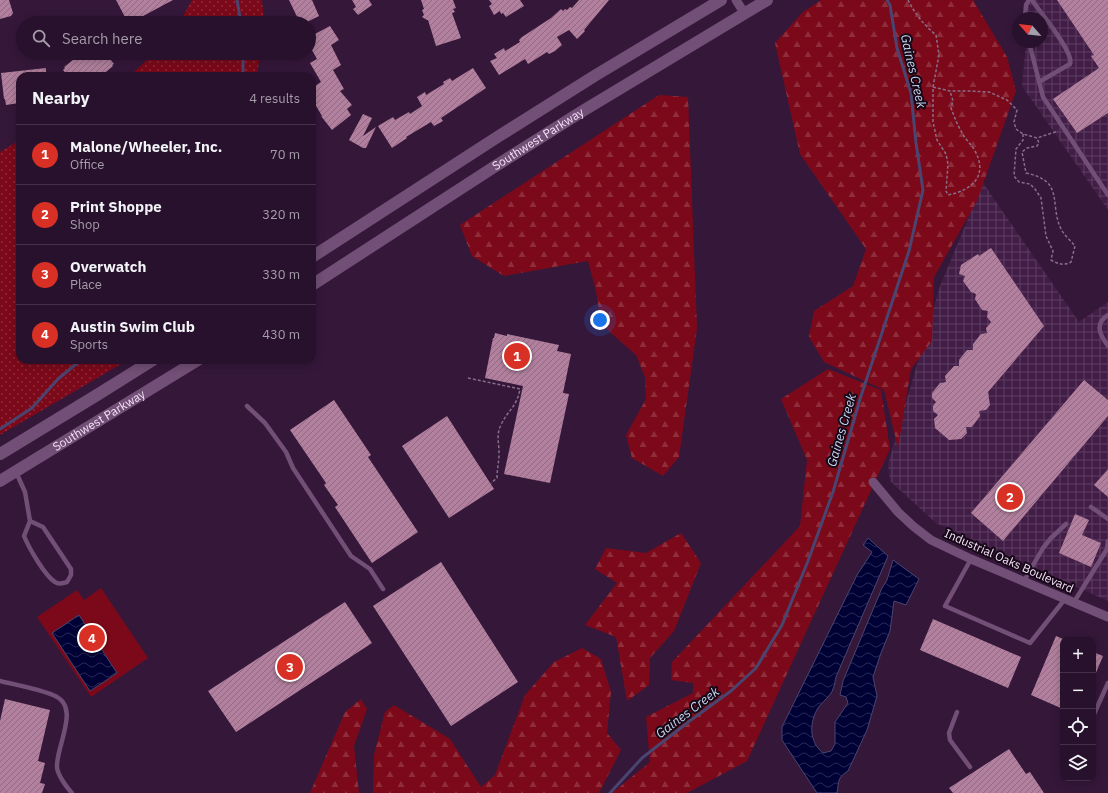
<!DOCTYPE html>
<meta charset="utf-8">
<style>
body{margin:0;font-family:"IBM Plex Sans",sans-serif;background:#341f38;color:#f1f3f6}
.controls{position:absolute;right:12px;bottom:12px;display:grid;overflow:hidden;border-radius:8px;box-shadow:0 2px 10px #0003}
.controls button{width:36px;height:36px;display:grid;place-items:center;padding:0;border:0;border-bottom:1px solid #443148;background:#28112c;color:#f1f3f6;font:20px sans-serif}
.compass{position:absolute;left:1012px;top:12px;width:36px;height:36px;border-radius:50%;background:#28112c;box-shadow:0 2px 10px #0003;rotate:298deg}
.you{position:absolute;left:600px;top:320px;width:14px;height:14px;margin:-10px;border:3px solid #fff;border-radius:50%;background:#1a73e8;box-shadow:0 0 0 6px #1a73e833}
.badge{display:grid;place-items:center;width:26px;height:26px;border-radius:50%;background:#d93025;color:#fff;font-size:13px;font-weight:700}
.pin{position:absolute;translate:-50% -50%;border:2px solid #fff;box-shadow:0 1px 4px #0006}
.list{margin:0;padding:0;list-style:none}
h2{display:flex;justify-content:space-between;align-items:center;height:52px;margin:0;padding:0 16px;font-size:17px}
h2 small{font-size:13px;font-weight:400;color:#a59da9}
.list li{display:grid;grid-template-columns:26px 1fr auto;gap:12px;align-items:center;box-sizing:border-box;height:60px;padding:0 16px;border-top:1px solid #443148}
.list b{display:block;font-size:15px;white-space:nowrap}
.list p{margin:0;font-size:13px;white-space:nowrap;color:#a59da9}
.list em{font-size:13px;font-style:normal;color:#a59da9}
.icon{flex:none;width:22px;height:22px;fill:none;stroke:currentColor;stroke-width:2;stroke-linecap:round;stroke-linejoin:round}
.map{position:relative;flex:none;width:1108px;height:793px;overflow:hidden}
.search{position:absolute;background:#28112c;box-shadow:0 2px 10px #0003;left:16px;top:16px;width:300px;height:44px;display:flex;align-items:center;gap:10px;box-sizing:border-box;padding:0 14px;border-radius:22px;color:#a59da9;font-size:15px}
.panel{position:absolute;background:#28112c;box-shadow:0 2px 10px #0003;left:16px;top:72px;width:300px;height:292px;border-radius:12px}
.map>svg:first-child{display:block}
.industrial{fill:url(#industrial-grid)}
.grass{fill:url(#grass-dots)}
.forest{fill:url(#forest-firs)}
.pitch{fill:#7c0919}
.water{fill:url(#water-waves);stroke:#4a4570}
.lines{fill:none;stroke-linecap:round;stroke-linejoin:round}
.stream{stroke:#4a4570;stroke-width:3}
.building{fill:url(#building-hatch)}
.path{stroke:#886e8c;stroke-width:1.5;stroke-dasharray:3 2;stroke-linecap:butt}
.service{stroke:#724f76;stroke-width:4.5}
.minor{stroke:#724f76;stroke-width:9}
.secondary{stroke:#724f76;stroke-width:12}
.labels{text-anchor:middle;stroke-width:4;stroke-linejoin:round;paint-order:stroke}
.street-label{font-size:12px;fill:#f5e1f8;stroke:#160817}
.water-label{font-size:13px;font-style:italic;fill:#c6d5ef;stroke:#160817}
</style>
<div class="map">
<svg width="1108" height="793" viewBox="0 0 1108 793">
<defs>
<pattern id="industrial-grid" width="8" height="8" patternUnits="userSpaceOnUse"><rect width="8" height="8" fill="#421e47"/><path d="M0 4h8M4 0v8" fill="none" stroke="#5e3e62"/></pattern>
<pattern id="grass-dots" width="8" height="8" patternUnits="userSpaceOnUse"><rect width="8" height="8" fill="#7c0919"/><path d="M2 2h.1M6 6h.1" fill="none" stroke="#8f2d3b" stroke-width="1.8" stroke-linecap="round"/></pattern>
<pattern id="forest-firs" width="22" height="20" patternUnits="userSpaceOnUse"><rect width="22" height="20" fill="#7c0919"/><path d="M5 1l3.5 6h-7zM16 11l3.5 6h-7z" fill="#8f2d3b"/></pattern>
<pattern id="water-waves" width="16" height="10" patternUnits="userSpaceOnUse"><rect width="16" height="10" fill="#000236"/><path d="M0 5q4-4 8 0t8 0" fill="none" stroke="#262754"/></pattern>
<pattern id="building-hatch" width="6" height="6" patternUnits="userSpaceOnUse"><rect width="6" height="6" fill="#b2809e"/><path d="M-1 1l2-2M0 6l6-6M5 7l2-2" fill="none" stroke="#8e6b81"/></pattern>
</defs>
<rect width="100%" height="100%" fill="#35173a"/>
<!-- industrial -->
<path class="industrial" d="M1029,0H1108V210L1022,86L1026,42H1042V18H1027Z
M983,183L1079,322L1108,302V601L936,523L890,481L888,464L940,286Z"/>
<!-- grass -->
<path class="grass" d="M192,0H262L264,23H179Z
M154,53H260L257,76H130Z
M20,140V360H128L0,435V152Z"/>
<!-- forest -->
<path class="forest" d="M821,0H973L1007,57L1016,91L977,201L934,277L932,341L911,369L898,448L884,390L824,362L809,337L814,311L853,286L866,249L800,154L775,43L803,12Z
M659,95L688,97L697,328L679,457L663,476L632,458L626,435L646,399L645,377L636,355L601,324L596,291L588,261L504,276L472,256L460,225Z
M828,369L881,390L890,449L747,761L687,793H612L650,762L646,717L693,693V683L671,680L672,662L800,526L807,460L781,399Z
M681,533L701,563L674,631L650,658L649,685L627,701L616,637L585,625L617,583L595,569L606,548L646,553Z
M582,648L601,659L611,692L607,733L621,750L599,793H373L374,755L385,712L394,705L450,739L481,787L495,775L525,695L554,662Z
M361,699L367,709L354,746L359,793H310L345,712Z"/>
<!-- pitch -->
<path class="pitch" d="M101,588L148,658L91,697L37,617L77,590L84,600Z"/>
<!-- water -->
<path class="water" d="M868,538L888,556L836,677C835,680 835,685 833,689C831,696 822,702 818,708C809,723 809,742 823,753L831,751L835,744V722L848,703L846,697L840,695L843,681L882,588L887,580L893,560L919,579L906,605L894,601L890,631L881,653L873,677L877,696L867,730L848,771C837,778 839,781 837,793H817L782,740V727L857,575L872,552L863,545Z
M79,615L117,673L90,691L52,633Z"/>
<g class="lines">
<!-- stream -->
<path class="stream" d="M237,0L241,23
M243,53V76
M0,429L32,408L58,379L81,360
M610,793L642,758L691,720L731,691L756,668L782,625L808,561L833,492L861,396L909,251L923,190L916,143L911,93L897,48L890,5L887,0"/>
</g>
<!-- building -->
<path class="building" d="M0,0H9L13,13L11,16L0,19Z
M116,0H173L130,23L127,18L126,19Z
M289,0H312L319,16L305,23H300Z
M352,0H369L372,5L358,15L353,9L356,7Z
M421,0H453L456,8L453,9L455,12L452,13L461,38L436,46L428,20H427L422,17L424,15L422,10L424,9Z
M489,0H520L524,6L506,17L503,13L501,14L500,11L494,15L489,6L492,4Z
M579,0H609L584,30L585,31L577,39L569,30L557,37L562,45L555,51L549,54L547,52L528,64L525,59L499,75L490,61L497,58L494,54L504,48L505,51L520,42L519,40L522,37L551,18L561,9L563,11L565,9L567,10L570,7L572,8Z
M1057,0H1108V113L1077,133L1053,99L1099,68L1091,56L1094,55Z
M330,26L339,40L331,45L341,65L333,70L344,89L340,91L352,105L347,109L351,115L332,130L321,116H322L312,99V88L321,82L310,63L317,59L309,45V42L316,38L313,35Z
M76,53H105L114,64L112,65L113,66L101,76H68L63,70L65,68L64,67L78,56Z
M46,68V76H20L19,103L6,105L5,99H4L1,73Z
M473,68L486,88L441,118L443,121L434,126L431,122L406,137L407,138L392,148L378,126L393,117L395,120L409,112L410,114L422,106L417,97L425,92L426,95L444,84L443,82L450,78L452,81Z
M363,114L372,118L363,136L376,127L366,148H363L349,140Z
M991,248L1044,326L988,392L990,405L986,410L979,411L980,416L972,427H966L967,433L961,439L949,440L935,428L934,419L938,415L933,411V406L936,402L932,398V393L940,383L946,382L945,376L954,366H959V360L967,350H973V344L981,334L987,333L986,328L991,322L987,317L988,311L982,310L975,299L976,294L971,292L963,281L965,276L959,274L961,265L978,254L979,256Z
M495,333L507,336V334L559,345L557,351L571,354L563,393L569,394L550,483L504,474L523,386L485,378L493,338H494Z
M1084,380L1108,400V416L1003,541L971,513Z
M334,400L371,455L368,457L418,532L372,563L335,507L338,505L324,485L326,483L290,430Z
M447,416L494,489L449,518L402,446Z
M1108,469V497L1094,485Z
M1075,514L1089,520L1082,535L1101,543L1091,567L1059,553Z
M441,562L518,682L451,726L373,606Z
M345,602L372,643L236,732L208,691Z
M933,619L1021,657L1008,688L920,650Z
M1056,636L1063,639V709L1031,695Z
M1093,652L1103,656L1093,680Z
M5,699L50,710L38,761L45,763L40,783L45,784L42,793H0V721Z
M1009,749L1026,774L1030,772L1044,793H953L949,788Z"/>
<g class="lines">
<!-- path -->
<path class="path" d="M908,0C915,14 924,25 936,35L939,55L933,87V122L937,140L946,154L948,164L946,191L948,195C973,190 989,175 974,149C970,143 964,138 961,131C957,124 954,116 951,108L953,101L950,91
M933,87L950,91H968L989,92L1007,100L1017,110L1014,122L1016,129L1023,134L1037,138L1058,131
M1023,134V140L1016,149L1014,176L1019,182L1030,184L1035,189L1041,198L1046,236L1053,251L1051,260C1058,264 1063,266 1071,262L1075,246C1071,241 1064,235 1061,229C1049,204 1065,181 1026,173L1022,152L1027,148L1037,146L1039,143L1037,138
M468,378L520,389C517,407 507,411 501,425C496,434 499,443 499,453C499,462 497,469 497,478L491,483"/>
<!-- service -->
<path class="service" d="M1032,0C1039,11 1075,53 1070,64L1039,82
M1025,18L1026,5L1029,0
M1029,42L1043,97L1108,195
M1108,315C1094,324 1100,335 1108,346
M247,406L265,423L286,452L293,468L351,556L370,569L383,589
M16,472L25,492L30,521L24,536C29,548 45,576 55,582C59,585 63,583 67,582L71,575V569L43,527L30,521
M1091,507L1108,519
M971,559L945,606L1030,643L1065,599
M1024,581L1043,548L1051,538L1066,524
M1074,602L1107,549L1108,541
M0,681C16,685 39,689 53,695C82,706 56,745 57,767C57,774 67,788 72,793
M957,712L949,733L950,740L970,767
M1094,714L1108,683"/>
<!-- minor -->
<path class="minor" d="M736,0L745,14
M873,482L898,512L913,526L931,540L971,559L1108,617"/>
<!-- secondary -->
<g class="secondary">
<path d="M312,257L499,136L596,75L721,0"/>
<path id="s1" d="M312,285L494,167L581,112L767,0"/>
<path d="M0,454L97,395L153,360"/>
<path id="s2" d="M0,481L198,360"/>
</g>
</g>
<g class="labels">
<!-- street labels -->
<g class="street-label">
<text dy="4" stroke="none"><textPath href="#s1" startOffset="269">Southwest Parkway</textPath></text>
<text dy="4" stroke="none"><textPath href="#s2" startOffset="116">Southwest Parkway</textPath></text>
<text transform="translate(1009 561) rotate(24)" y="4">Industrial Oaks Boulevard</text>
</g>
<!-- water labels -->
<g class="water-label">
<text transform="translate(914 71) rotate(77)" y="5">Gaines Creek</text>
<text transform="translate(841 430) rotate(-74)" y="5">Gaines Creek</text>
<text transform="translate(687 712) rotate(-37)" y="5">Gaines Creek</text>
</g>
</g>
</svg>
<div class="controls">
<button>+</button>
<button>−</button>
<button><svg class="icon" aria-label="locate" viewBox="0 0 24 24"><circle cx="12" cy="12" r="6"/><path d="M12 2v4M12 18v4M2 12h4M18 12h4"/></svg></button>
<button><svg class="icon" aria-label="layers" viewBox="0 0 24 24"><path d="M12 4l9 5-9 5-9-5zM3 14l9 5 9-5"/></svg></button>
</div>
<svg class="compass" viewBox="-18 -18 36 36"><path d="M0-13l5 13h-10z" fill="#e53935"/><path d="M0 13l5-13h-10z" fill="#a59da9"/></svg>
<div class="you"></div>
<div class="pin badge" style="left:517px;top:356px">1</div>
<div class="pin badge" style="left:1010px;top:497px">2</div>
<div class="pin badge" style="left:290px;top:667px">3</div>
<div class="pin badge" style="left:92px;top:638px">4</div>
<div class="search"><svg class="icon" aria-label="search" viewBox="0 0 24 24"><circle cx="10" cy="10" r="6"/><path d="M15 15l6 6"/></svg>Search here</div>
<section class="panel">
<h2>Nearby<small>4 results</small></h2>
<ul class="list">
<li><span class="badge">1</span><div><b>Malone/Wheeler, Inc.</b><p>Office</p></div><em>70 m</em></li>
<li><span class="badge">2</span><div><b>Print Shoppe</b><p>Shop</p></div><em>320 m</em></li>
<li><span class="badge">3</span><div><b>Overwatch</b><p>Place</p></div><em>330 m</em></li>
<li><span class="badge">4</span><div><b>Austin Swim Club</b><p>Sports</p></div><em>430 m</em></li>
</ul>
</section>
</div>
